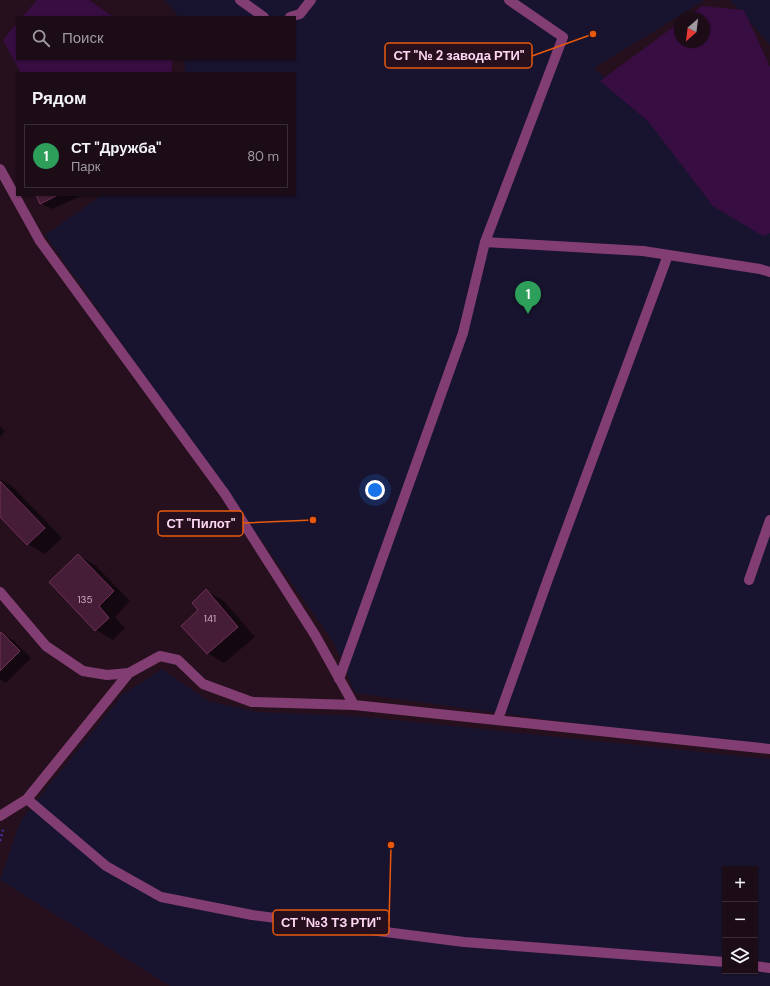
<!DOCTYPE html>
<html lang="ru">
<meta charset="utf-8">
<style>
body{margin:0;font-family:"DM Sans",sans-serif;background:#25151f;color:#f1f3f6}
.controls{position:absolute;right:12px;bottom:12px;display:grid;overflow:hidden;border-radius:0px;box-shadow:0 1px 3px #0004}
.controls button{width:36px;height:36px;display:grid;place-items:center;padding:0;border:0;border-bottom:1px solid #3a2c35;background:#1c0c16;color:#f1f3f6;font:20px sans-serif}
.compass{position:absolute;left:674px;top:12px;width:36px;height:36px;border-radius:50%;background:#1c0c16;box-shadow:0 1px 3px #0004;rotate:208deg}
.you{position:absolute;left:375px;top:490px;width:14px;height:14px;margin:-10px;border:3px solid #fff;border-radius:50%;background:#1a73e8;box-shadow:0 0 0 6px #1a73e833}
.badge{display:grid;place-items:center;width:26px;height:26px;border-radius:50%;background:#a78bf5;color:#fff;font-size:13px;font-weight:700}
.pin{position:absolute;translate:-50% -33px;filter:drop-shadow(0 1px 2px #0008)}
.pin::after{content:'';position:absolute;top:21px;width:14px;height:12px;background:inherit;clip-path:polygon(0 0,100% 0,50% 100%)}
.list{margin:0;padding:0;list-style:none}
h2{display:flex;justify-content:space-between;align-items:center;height:52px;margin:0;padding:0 16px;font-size:17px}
h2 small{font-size:13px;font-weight:400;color:#a09ba1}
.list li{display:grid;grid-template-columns:26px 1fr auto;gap:12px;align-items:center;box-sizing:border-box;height:64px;margin:0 8px 8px;padding:0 8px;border:1px solid #3a2c35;border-radius:0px}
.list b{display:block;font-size:15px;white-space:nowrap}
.list p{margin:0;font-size:13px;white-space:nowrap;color:#a09ba1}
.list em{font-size:13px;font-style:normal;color:#a09ba1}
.icon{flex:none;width:22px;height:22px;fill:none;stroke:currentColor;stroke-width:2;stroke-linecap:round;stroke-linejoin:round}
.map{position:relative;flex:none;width:770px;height:986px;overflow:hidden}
.search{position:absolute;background:#1c0c16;box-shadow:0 1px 3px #0004;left:16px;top:16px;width:280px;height:44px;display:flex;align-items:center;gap:10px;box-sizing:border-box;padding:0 14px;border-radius:0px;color:#a09ba1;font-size:15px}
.panel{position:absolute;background:#1c0c16;box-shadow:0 1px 3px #0004;left:16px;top:72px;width:280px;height:124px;border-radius:0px}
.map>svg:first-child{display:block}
.green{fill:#18142f;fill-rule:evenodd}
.water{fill:#380d42}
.shadow{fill:#0007}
.building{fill:#461d36;stroke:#703058}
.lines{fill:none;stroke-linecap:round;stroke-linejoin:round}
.path{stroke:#4435b3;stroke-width:2.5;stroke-dasharray:2 3;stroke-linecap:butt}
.minor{stroke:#823e73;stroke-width:10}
.labels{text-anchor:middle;stroke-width:3.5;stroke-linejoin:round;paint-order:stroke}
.number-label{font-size:10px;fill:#cfa8c3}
.leader{fill:none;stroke:#e8590c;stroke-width:1.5}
.callout-dot{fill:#e8590c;stroke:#26101e;stroke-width:1.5}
.callout{fill:#26101e;stroke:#e8590c;stroke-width:1.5}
.callout-label{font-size:13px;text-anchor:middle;font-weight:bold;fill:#fdd7f2}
</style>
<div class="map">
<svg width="770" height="986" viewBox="0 0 770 986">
<rect width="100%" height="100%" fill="#26101e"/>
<!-- green -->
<path class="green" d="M165,0H705L594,68L770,231V746L688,739L355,693L334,643L45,235L102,195H295V73H185L184,59H295V17H179Z
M730,0H770V45Z
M162,669L208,701L257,712L356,716L770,759V986H170L0,880L21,820L123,694ZM725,869H755V971H725Z"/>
<!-- water -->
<path class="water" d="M37,0H89L113,17H22Z
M702,6L744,10L770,67V233L763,236L713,206L648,121L600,81L680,22V42H704V18H686Z
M17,23V59H173L171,73H21L3,40Z"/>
<!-- shadow -->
<path class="shadow" d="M37,195H83L52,209L40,203Z
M0,426L5,431L0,437Z
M0,479L12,486L62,538L45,554L28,544L0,516Z
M78,555L95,565L130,601L115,617L125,628L113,640L96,630L50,582Z
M206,591L223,600L255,637L224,663L207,653L200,610Z
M1,634L13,640L31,658L6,683L0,679V635Z"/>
<!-- building -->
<path class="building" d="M36,195H58L40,204Z
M0,481L45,528L27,545L0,517Z
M78,554L114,591L99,606L109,618L95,631L49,582Z
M206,589L238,627L207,654L181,626L198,610L192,603Z
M1,632L20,651L0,671V634Z"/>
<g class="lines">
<!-- path -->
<path class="path" d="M0,841L3,830"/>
<!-- minor -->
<path class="minor" d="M240,0L264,17
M290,17L300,14L311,0
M0,169L40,241L225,494L315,635L354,705
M485,242L563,37L509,0
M749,580L770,520
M0,592L46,646L83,671L107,675L129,673
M339,679L463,333L485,242L643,251L760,269L770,272
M498,719L548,579L668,255
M27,799L106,866L161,897L252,915L464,942L725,962
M0,816L27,799L129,673L160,656L178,660L203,684L252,702L354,705L770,749
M755,966L770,968"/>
</g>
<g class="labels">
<!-- number labels -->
<g class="number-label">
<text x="85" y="603">135</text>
<text x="210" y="622">141</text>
</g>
</g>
<!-- callouts -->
<path class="leader" d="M593 34L532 56M313 520L243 523M391 845L389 922"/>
<g class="callout-dot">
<circle cx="593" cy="34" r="4"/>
<circle cx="313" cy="520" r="4"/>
<circle cx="391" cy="845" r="4"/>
</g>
<g class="callout">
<rect x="385" y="43" width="147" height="25" rx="4"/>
<rect x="158" y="511" width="85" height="25" rx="4"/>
<rect x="273" y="910" width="116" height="25" rx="4"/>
</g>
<g class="callout-label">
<text x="459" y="60">СТ "№ 2 завода РТИ"</text>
<text x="201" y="528">СТ "Пилот"</text>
<text x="331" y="927">СТ "№3 ТЗ РТИ"</text>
</g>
</svg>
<div class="controls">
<button>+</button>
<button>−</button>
<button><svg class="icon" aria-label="layers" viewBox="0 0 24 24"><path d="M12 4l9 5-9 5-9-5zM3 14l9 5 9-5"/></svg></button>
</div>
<svg class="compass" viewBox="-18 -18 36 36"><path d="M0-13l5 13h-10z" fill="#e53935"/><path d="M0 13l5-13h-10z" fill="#a09ba1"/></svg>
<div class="you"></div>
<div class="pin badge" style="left:528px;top:314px;background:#2e9e5b">1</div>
<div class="search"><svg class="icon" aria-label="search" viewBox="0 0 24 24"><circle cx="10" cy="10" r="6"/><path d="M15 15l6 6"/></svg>Поиск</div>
<section class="panel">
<h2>Рядом<small></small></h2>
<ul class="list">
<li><span class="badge" style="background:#2e9e5b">1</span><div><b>СТ &quot;Дружба&quot;</b><p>Парк</p></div><em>80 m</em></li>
</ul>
</section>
</div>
